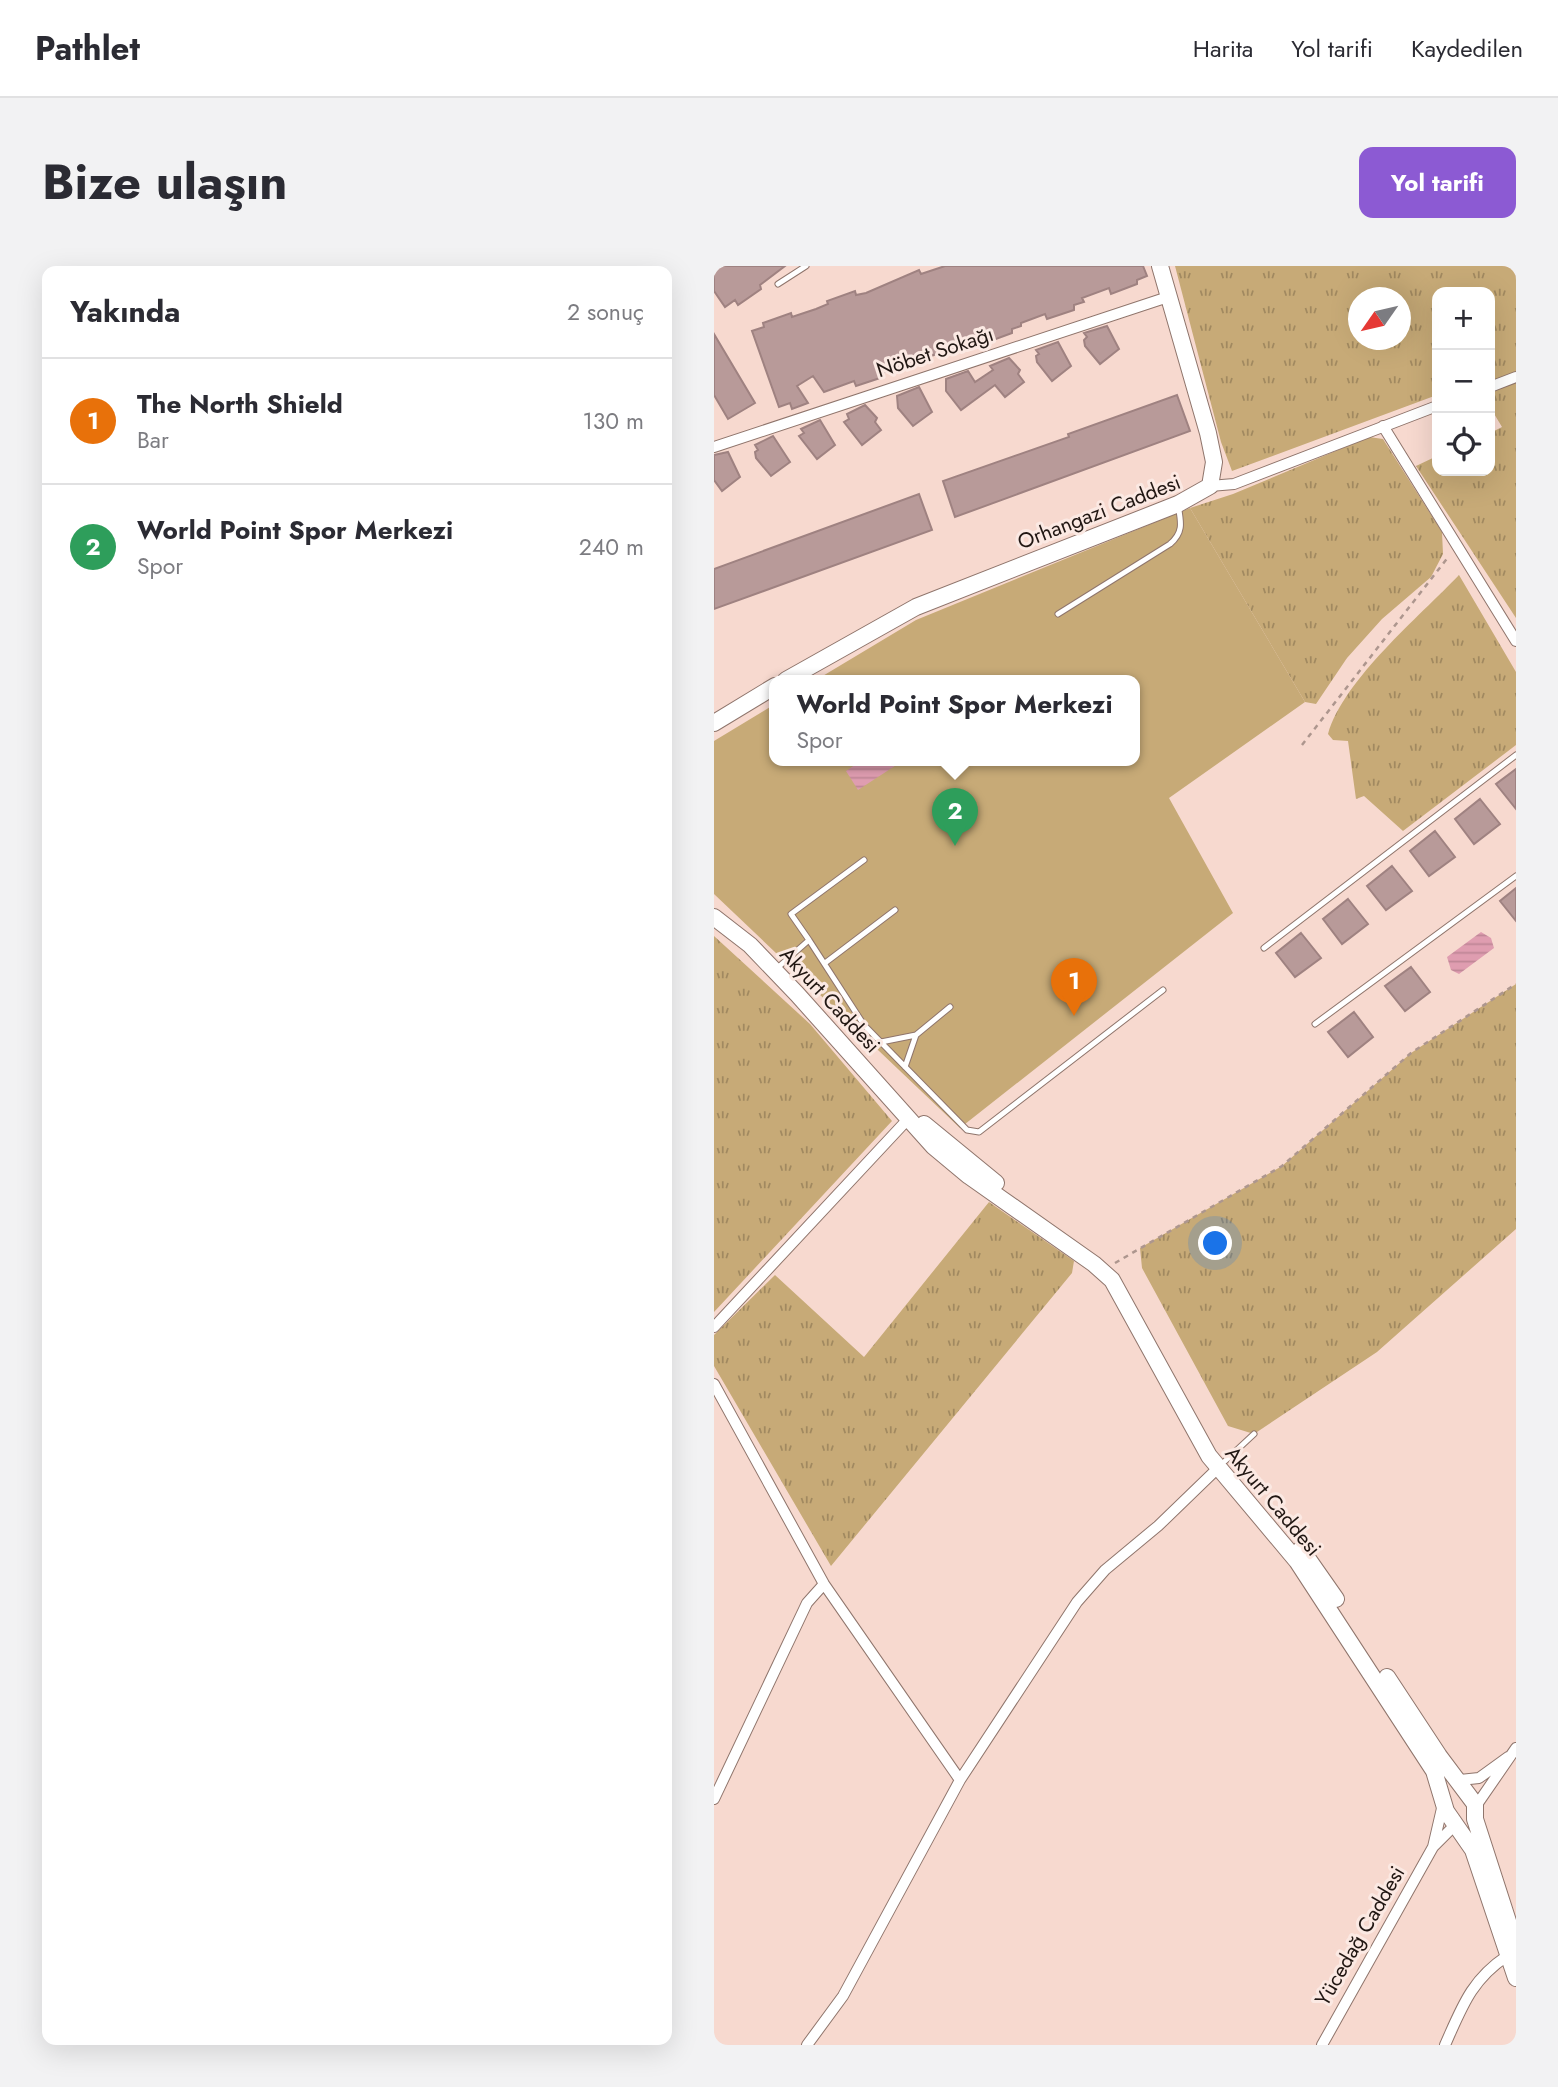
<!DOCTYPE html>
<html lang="tr">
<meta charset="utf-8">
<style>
body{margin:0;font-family:Jost,sans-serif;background:#f2f2f3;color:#2b2b33}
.controls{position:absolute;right:21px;top:21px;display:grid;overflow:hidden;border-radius:14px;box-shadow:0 7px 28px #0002}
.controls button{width:63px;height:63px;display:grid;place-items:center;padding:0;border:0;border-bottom:2px solid #e1e1e2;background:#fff;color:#2b2b33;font:35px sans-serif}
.compass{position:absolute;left:634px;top:21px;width:63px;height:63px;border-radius:50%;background:#fff;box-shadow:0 7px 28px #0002;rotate:236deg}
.you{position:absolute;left:502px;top:978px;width:24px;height:24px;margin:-18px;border:5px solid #fff;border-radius:50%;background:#1a73e8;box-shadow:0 0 0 10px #1a73e833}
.badge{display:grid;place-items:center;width:46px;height:46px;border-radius:50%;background:#8c5ad3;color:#fff;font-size:23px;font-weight:700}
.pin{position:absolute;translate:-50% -58px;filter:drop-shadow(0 2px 4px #0008)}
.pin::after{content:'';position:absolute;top:37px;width:24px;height:21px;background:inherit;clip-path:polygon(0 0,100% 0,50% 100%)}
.popup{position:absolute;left:55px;top:409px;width:371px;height:91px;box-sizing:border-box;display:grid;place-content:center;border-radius:14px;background:#fff;filter:drop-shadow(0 2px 5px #0005);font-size:23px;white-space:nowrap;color:#7c7c81}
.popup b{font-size:26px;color:#2b2b33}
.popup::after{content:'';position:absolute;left:50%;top:100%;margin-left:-14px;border:14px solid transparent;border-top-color:#fff}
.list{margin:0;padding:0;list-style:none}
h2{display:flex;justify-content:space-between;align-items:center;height:91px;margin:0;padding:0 28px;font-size:30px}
h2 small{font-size:23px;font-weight:400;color:#7c7c81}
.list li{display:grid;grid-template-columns:46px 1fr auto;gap:21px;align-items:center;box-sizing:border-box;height:126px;padding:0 28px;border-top:2px solid #e1e1e2}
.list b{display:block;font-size:26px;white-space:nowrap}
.list p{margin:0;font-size:23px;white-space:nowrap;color:#7c7c81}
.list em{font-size:23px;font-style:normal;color:#7c7c81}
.icon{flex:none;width:38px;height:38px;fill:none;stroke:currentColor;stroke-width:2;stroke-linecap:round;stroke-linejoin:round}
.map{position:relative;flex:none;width:802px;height:1779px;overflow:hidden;border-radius:14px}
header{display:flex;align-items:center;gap:42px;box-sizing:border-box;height:98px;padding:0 35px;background:#fff;border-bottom:2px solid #e1e1e2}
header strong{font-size:33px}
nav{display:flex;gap:38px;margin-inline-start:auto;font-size:24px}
.intro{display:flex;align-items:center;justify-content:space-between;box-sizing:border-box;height:168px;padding:0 42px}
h1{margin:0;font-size:49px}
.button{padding:18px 32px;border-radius:14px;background:#8c5ad3;color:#fff;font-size:24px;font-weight:700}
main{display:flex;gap:42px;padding:0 42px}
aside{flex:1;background:#fff;border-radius:14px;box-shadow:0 7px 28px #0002}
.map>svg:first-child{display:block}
.grass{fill:url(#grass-tufts);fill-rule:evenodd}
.garden{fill:#c7aa77}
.water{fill:url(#water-rules)}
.building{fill:#b89a99;stroke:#9f8281;stroke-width:2}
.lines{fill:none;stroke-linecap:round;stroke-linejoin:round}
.lane-casing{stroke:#8f756c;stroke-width:7}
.street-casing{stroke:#8f756c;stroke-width:12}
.secondary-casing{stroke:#8f756c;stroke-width:18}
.path{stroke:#ad968e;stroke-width:2.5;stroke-dasharray:5 5;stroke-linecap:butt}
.lane{stroke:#fff;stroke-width:5}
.street{stroke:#fff;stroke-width:10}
.secondary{stroke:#fff;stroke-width:16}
.labels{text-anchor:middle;stroke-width:6;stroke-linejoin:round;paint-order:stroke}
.street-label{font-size:21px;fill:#211713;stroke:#fbe9e3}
</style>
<header>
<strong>Pathlet</strong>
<nav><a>Harita</a><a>Yol tarifi</a><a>Kaydedilen</a></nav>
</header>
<div class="intro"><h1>Bize ulaşın</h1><a class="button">Yol tarifi</a></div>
<main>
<aside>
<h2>Yakında<small>2 sonuç</small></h2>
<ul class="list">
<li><span class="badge" style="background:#e8710a">1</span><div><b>The North Shield</b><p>Bar</p></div><em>130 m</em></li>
<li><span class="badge" style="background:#2e9e5b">2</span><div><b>World Point Spor Merkezi</b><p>Spor</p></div><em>240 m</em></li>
</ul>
</aside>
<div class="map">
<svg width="802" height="1779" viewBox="0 0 802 1779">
<defs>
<pattern id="grass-tufts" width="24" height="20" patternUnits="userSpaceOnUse" patternTransform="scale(1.75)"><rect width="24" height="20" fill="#c7aa77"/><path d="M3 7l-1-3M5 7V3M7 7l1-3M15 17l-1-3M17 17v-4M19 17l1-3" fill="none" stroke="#a18960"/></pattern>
<pattern id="water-rules" width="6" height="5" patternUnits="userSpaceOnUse" patternTransform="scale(1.75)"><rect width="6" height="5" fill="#df9db0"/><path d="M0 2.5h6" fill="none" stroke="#bf8696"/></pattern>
</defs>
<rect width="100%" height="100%" fill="#f7d9cf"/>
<!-- grass -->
<path class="grass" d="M461,0H802V352L702,200L723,190V205H776V167L788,161L776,141V26H723V129L518,205L507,176ZM645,32H687V74H645Z
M655,171L669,173L728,266L729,288L717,311L668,353L633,392L602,438L591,436L476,242L519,228Z
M745,309L802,406V479L689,565L650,530L642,533L634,475L619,474L614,468C630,413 705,351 745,309Z
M0,670L96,758L178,855L0,1046Z
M802,718V963L663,1086L540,1168L514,1160L428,1002L426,982L568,900L697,787Z
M275,936L360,995L358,1007L117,1300L0,1100V1069L61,1009L150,1091Z"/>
<!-- garden -->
<path class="garden" d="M476,242L591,436L455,532L519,647L246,862L0,628V475L61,438V494H421V414H102L202,354Z"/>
<!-- water -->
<path class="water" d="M148,494H185L187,496L144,524L132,505Z
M767,666L777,672L780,682L745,708L737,704L733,691Z"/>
<!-- building -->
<path class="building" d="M0,0H71L46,19L47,23L24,39L21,34L11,41L0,25Z
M231,0H429L433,10L423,14V18L397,28L395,22L368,32L370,36L360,39V44L333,53L331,48L307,57V60L298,63V67L271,77L269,72L168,107L169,111L142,120L140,115L110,126L99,110L83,120L94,137L78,143L76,137L65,141L38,65L50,61L49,57L77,47L78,51L102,43L114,38L113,35L141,25L142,29L152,27L205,4L207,8Z
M393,60L405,83L386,98L371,80L370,74L373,71L370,67Z
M0,68L41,137L14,153L0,129Z
M344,76L357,100L338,115L323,96L322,90L325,88L322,84Z
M295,92L306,104L304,108L310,116L291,131L281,119L247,144L232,125V113L254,105L261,116L279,104L276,100Z
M205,121L218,146L199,160L184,142L183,130Z
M463,129L476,165L241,251L229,215L355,171L354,168Z
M151,139L163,152L161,156L167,164L148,179L130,156L135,153L133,148Z
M106,154L121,179L103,193L85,170L90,167L87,163Z
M59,170L76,196L57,210L42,192L41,186L44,184L41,179Z
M14,186L26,211L8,225L0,214V189Z
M205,228L218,264L0,343V303Z
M802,503V543L782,518Z
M766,533L786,558L760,578L741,553Z
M721,565L741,591L715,610L696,585Z
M678,600L698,625L672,644L653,620Z
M802,622V655L786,635Z
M634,633L654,658L628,678L609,653Z
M587,667L607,692L581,711L562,687Z
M697,701L716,726L691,745L671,720Z
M640,746L659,771L634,791L614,766Z"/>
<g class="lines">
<defs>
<path id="lane" d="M64,18L92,0
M344,348L456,278C470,266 467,256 464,239
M95,674L77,648L150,594
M550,682L802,489
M111,697L181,644
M61,704L95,674L150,759L253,864L265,866L449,724
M601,758L802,610
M167,776L202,769
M191,801L202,769L236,741
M511,1195L540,1168"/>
<path id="street" d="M776,121L802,111
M669,160L802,375
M0,181L454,31
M496,220L520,218L723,140
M0,1061L195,852
M0,1118L110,1318L246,1514
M746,1514L765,1512L794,1491
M0,1533L93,1337L110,1318
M762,1540L802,1482
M719,1581L729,1538
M93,1779L129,1730L246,1514L363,1336L391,1304L444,1260L504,1202
M608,1779L719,1581L736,1564L745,1560
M731,1779C748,1741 757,1714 793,1690"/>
<path id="secondary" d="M72,414L202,341L464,238L496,220L500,196L494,167L446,0
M0,457L61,420
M0,651L36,679L83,728L219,880L255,910L380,998L398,1014L495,1190L583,1295L720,1505L732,1545L759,1584L802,1712
M210,858L282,917
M587,1283L622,1333
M673,1411L725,1490L761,1538V1553L802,1680"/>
</defs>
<!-- lane casing -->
<use href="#lane" class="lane-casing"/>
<!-- street casing -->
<use href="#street" class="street-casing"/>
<!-- secondary casing -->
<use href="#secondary" class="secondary-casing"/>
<!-- path -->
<path class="path" d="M588,479L735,290
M401,997L568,900L697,787L802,718"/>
<!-- lane -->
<use href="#lane" class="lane"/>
<!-- street -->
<use href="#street" class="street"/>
<!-- secondary -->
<use href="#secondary" class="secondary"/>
</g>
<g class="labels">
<!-- street labels -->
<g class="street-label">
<text transform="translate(221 86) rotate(-18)" y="7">Nöbet Sokağı</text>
<text transform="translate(385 246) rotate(-21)" y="7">Orhangazi Caddesi</text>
<text transform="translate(116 734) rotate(47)" y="7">Akyurt Caddesi</text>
<text transform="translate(559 1235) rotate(50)" y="7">Akyurt Caddesi</text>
<text transform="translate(646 1670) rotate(-60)" y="7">Yücedağ Caddesi</text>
</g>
</g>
</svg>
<div class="controls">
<button>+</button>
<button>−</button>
<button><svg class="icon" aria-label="locate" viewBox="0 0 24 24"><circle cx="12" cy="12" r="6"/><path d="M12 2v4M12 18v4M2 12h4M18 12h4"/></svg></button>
</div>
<svg class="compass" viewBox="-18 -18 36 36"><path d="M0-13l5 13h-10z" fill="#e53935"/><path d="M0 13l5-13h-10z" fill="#7c7c81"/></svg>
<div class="you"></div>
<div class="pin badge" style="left:360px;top:750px;background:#e8710a">1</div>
<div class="pin badge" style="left:241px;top:580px;background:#2e9e5b">2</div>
<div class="popup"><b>World Point Spor Merkezi</b>Spor</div>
</div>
</main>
